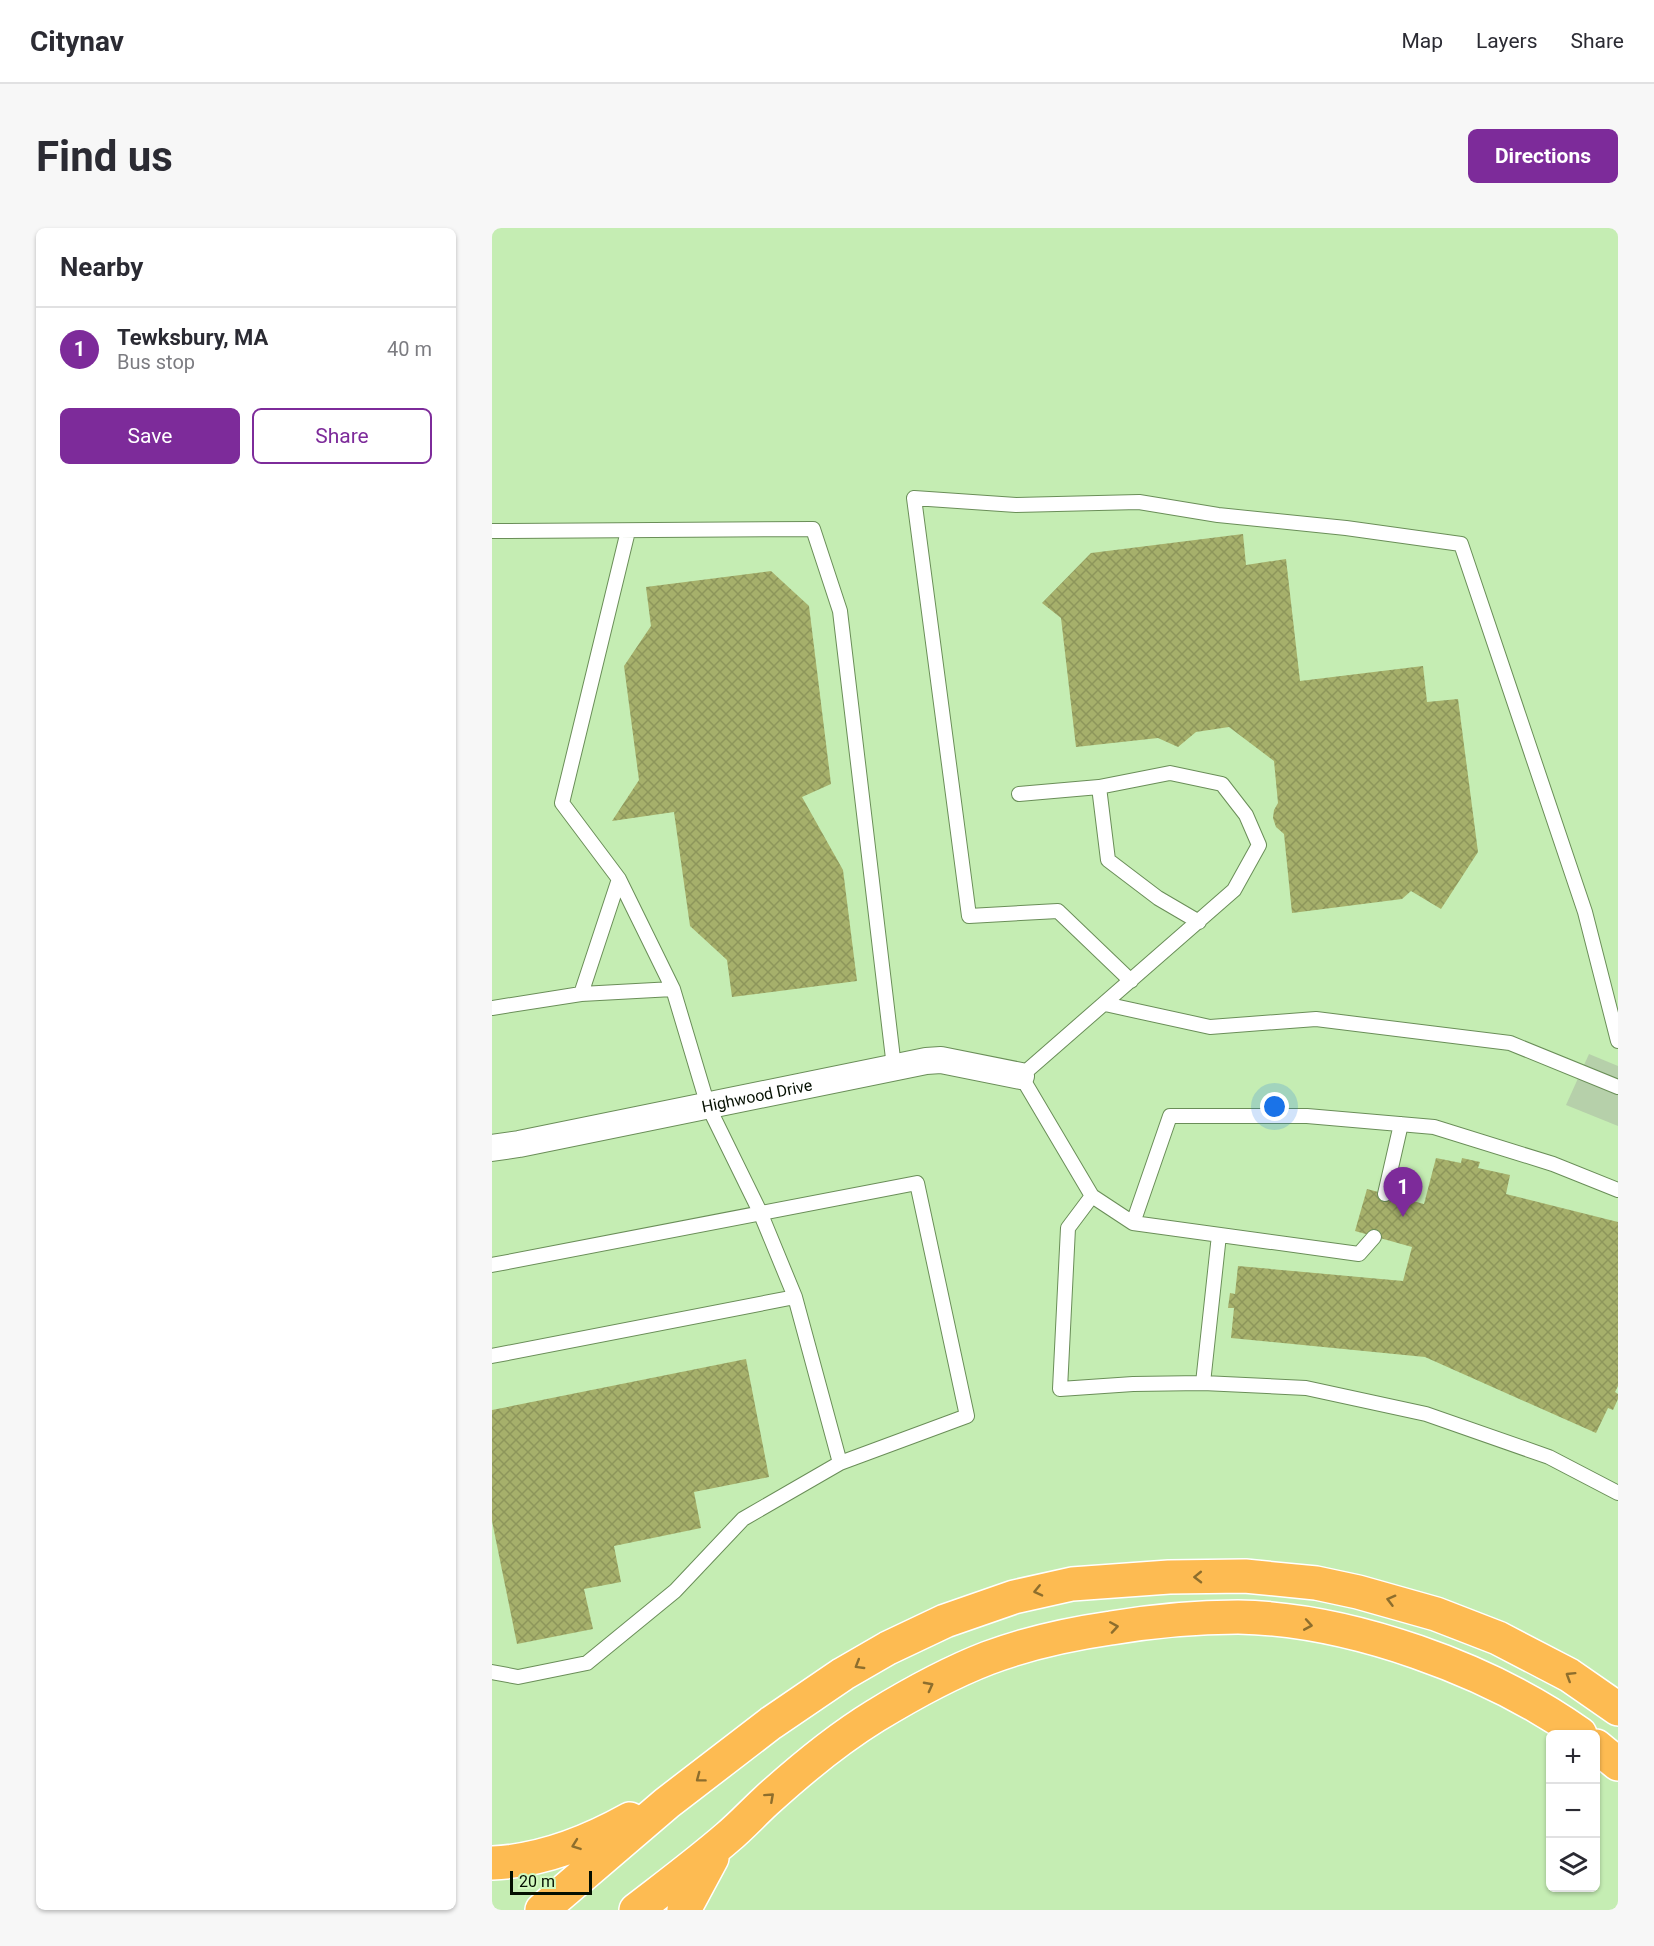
<!DOCTYPE html>
<meta charset="utf-8">
<style>
body{margin:0;font-family:Roboto,sans-serif;background:#f7f7f7;color:#2b2b33}
.controls{position:absolute;right:18px;bottom:18px;display:grid;overflow:hidden;border-radius:9px;box-shadow:0 2px 4px #0004}
.controls button{width:54px;height:54px;display:grid;place-items:center;padding:0;border:0;border-bottom:2px solid #e1e1e2;background:#fff;color:#2b2b33;font:30px sans-serif}
.scale{position:absolute;left:18px;bottom:15px;width:82px;box-sizing:border-box;padding-left:6px;border:3px solid #040f00;border-top:0;font-size:16px;line-height:21px;white-space:nowrap;color:#040f00;-webkit-text-stroke:4px #d2fabf;paint-order:stroke}
.you{position:absolute;left:783px;top:879px;width:21px;height:21px;margin:-15px;border:4px solid #fff;border-radius:50%;background:#1a73e8;box-shadow:0 0 0 9px #1a73e833}
.badge{display:grid;place-items:center;width:39px;height:39px;border-radius:50%;background:#7d2b9a;color:#fff;font-size:20px;font-weight:700}
.pin{position:absolute;translate:-50% -50px;filter:drop-shadow(0 2px 3px #0008)}
.pin::after{content:'';position:absolute;top:32px;width:21px;height:18px;background:inherit;clip-path:polygon(0 0,100% 0,50% 100%)}
.list{margin:0;padding:0;list-style:none}
h2{display:flex;justify-content:space-between;align-items:center;height:78px;margin:0;padding:0 24px;font-size:26px}
h2 small{font-size:20px;font-weight:400;color:#7c7c81}
.list li{display:grid;grid-template-columns:39px 1fr auto;gap:18px;align-items:center;box-sizing:border-box;height:84px;padding:0 24px;border-top:2px solid #e1e1e2}
.list b{display:block;font-size:22px;white-space:nowrap}
.list p{margin:0;font-size:20px;white-space:nowrap;color:#7c7c81}
.list em{font-size:20px;font-style:normal;color:#7c7c81}
.actions{display:flex;gap:12px;padding:18px 24px}
.actions a{flex:1;padding:14px 0;border:2px solid #7d2b9a;border-radius:9px;text-align:center;font-size:21px;color:#7d2b9a}
.actions .main{background:#7d2b9a;color:#fff}
.icon{flex:none;width:33px;height:33px;fill:none;stroke:currentColor;stroke-width:2;stroke-linecap:round;stroke-linejoin:round}
.map{position:relative;flex:none;width:1126px;height:1682px;overflow:hidden;border-radius:9px}
header{display:flex;align-items:center;gap:36px;box-sizing:border-box;height:84px;padding:0 30px;background:#fff;border-bottom:2px solid #e1e1e2}
header strong{font-size:28px}
nav{display:flex;gap:33px;margin-inline-start:auto;font-size:21px}
.intro{display:flex;align-items:center;justify-content:space-between;box-sizing:border-box;height:144px;padding:0 36px}
h1{margin:0;font-size:42px}
.button{padding:15px 27px;border-radius:9px;background:#7d2b9a;color:#fff;font-size:21px;font-weight:700}
main{display:flex;gap:36px;padding:0 36px}
aside{flex:1;background:#fff;border-radius:9px;box-shadow:0 2px 4px #0004}
.map>svg:first-child{display:block}
.green{fill:#b6d0aa}
.building{fill:url(#building-cross-hatch)}
.lines{fill:none;stroke-linecap:round;stroke-linejoin:round}
.service-casing{stroke:#6a8e58;stroke-width:16}
.minor-casing{stroke:#6a8e58;stroke-width:28}
.motorway-casing{stroke:#fff;stroke-width:36}
.service{stroke:#fff;stroke-width:14}
.minor{stroke:#fff;stroke-width:26}
.motorway{stroke:#fdbb52;stroke-width:33}
.oneway{stroke:#8d6e2d}
.labels{text-anchor:middle;stroke-width:4.5;stroke-linejoin:round;paint-order:stroke}
.street-label{font-size:16px;fill:#040f00;stroke:#d2fabf}
</style>
<header>
<strong>Citynav</strong>
<nav><a>Map</a><a>Layers</a><a>Share</a></nav>
</header>
<div class="intro"><h1>Find us</h1><a class="button">Directions</a></div>
<main>
<aside>
<h2>Nearby<small></small></h2>
<ul class="list">
<li><span class="badge">1</span><div><b>Tewksbury, MA</b><p>Bus stop</p></div><em>40 m</em></li>
</ul>
<div class="actions"><a class="main">Save</a><a>Share</a></div>
</aside>
<div class="map">
<svg width="1126" height="1682" viewBox="0 0 1126 1682">
<defs>
<pattern id="building-cross-hatch" width="8" height="8" patternUnits="userSpaceOnUse" patternTransform="scale(1.5)"><rect width="8" height="8" fill="#a6b06b"/><path d="M0 0l8 8M0 8l8-8" fill="none" stroke="#8d965b"/></pattern>
</defs>
<rect width="100%" height="100%" fill="#c5edb3"/>
<!-- green -->
<path class="green" d="M1097,826L1126,838V898L1074,877Z"/>
<!-- building -->
<path class="building" d="M751,306L754,337L794,331L808,453L931,438L935,474L966,471L986,624L949,681L919,663L910,671L800,685L792,606L784,599L781,590L782,582L786,575L782,533L737,499L704,504L686,519L666,510L584,519L569,390L550,375L599,325Z
M279,343L317,378L339,556L310,569L351,642L365,753L240,769L235,732L198,698L182,584L120,593L147,552L132,438L159,398L154,359Z
M944,930L969,935L970,930L988,934L986,940L1018,947L1014,966L1126,994V1158L1123,1164L1126,1166V1171L1121,1182L1116,1180L1104,1205L933,1129L739,1110L742,1080H736L738,1065L743,1066L746,1038L911,1053L920,1019L863,1003L875,961L932,976Z
M254,1131L277,1249L202,1264L209,1300L122,1318L129,1354L92,1361L101,1401L25,1416L0,1293V1182Z"/>
<g class="lines">
<defs>
<path id="service" d="M0,303L321,301L348,383L402,839
M136,303L70,575L127,651L181,761L216,878L268,984L303,1069L348,1235
M527,566L607,559
M707,694L666,670L616,632L607,559L678,545L730,556L754,587L767,617L742,662L529,848L600,968L641,995L867,1026L882,1009
M639,753L566,683L477,688L422,270L524,277L647,274L726,287L854,300L969,316L1093,684L1126,813
M89,766L127,651
M613,776L718,799L824,791L1018,815L1126,859
M0,780L89,766L181,761
M893,966L909,896
M600,968L576,1000L568,1161L641,1156L711,1155L814,1160L934,1186L1057,1229L1126,1265
M641,995L678,888H815L942,899L1061,936L1126,962
M0,1037L425,955L475,1188L348,1235L251,1291L183,1363L95,1435L26,1449L0,1444
M0,1128L303,1069
M711,1155L727,1007"/>
<g id="minor">
<path id="s1" d="M0,920L27,916L434,833L449,832L529,848"/>
</g>
<path id="motorway" d="M1104,1518L1126,1536
M0,1635C49,1633 95,1615 138,1591
M50,1682L175,1575L279,1495L351,1446L396,1420L453,1393L522,1369L580,1356L677,1349L753,1348L824,1355L866,1364L944,1386L1006,1410L1077,1447L1126,1481
M144,1682C175,1658 206,1635 236,1609C249,1598 261,1585 274,1573C308,1542 344,1512 383,1488C419,1466 457,1445 496,1430C536,1415 577,1406 619,1400C661,1393 703,1389 746,1389C858,1391 997,1441 1088,1506
M192,1682L220,1630"/>
</defs>
<!-- service casing -->
<use href="#service" class="service-casing"/>
<!-- minor casing -->
<use href="#minor" class="minor-casing"/>
<!-- motorway casing -->
<use href="#motorway" class="motorway-casing"/>
<!-- service -->
<use href="#service" class="service"/>
<!-- minor -->
<use href="#minor" class="minor"/>
<!-- motorway -->
<use href="#motorway" class="motorway"/>
</g>
<!-- one-way arrows -->
<defs><path id="oneway-chevron" d="M-2-3.5L2.5 0L-2 3.5" fill="none" stroke-width="1.6" stroke-linecap="round" stroke-linejoin="round" transform="scale(1.5)"/></defs>
<g class="oneway">
<use href="#oneway-chevron" transform="translate(706 1349) rotate(179)"/>
<use href="#oneway-chevron" transform="translate(546 1363) rotate(167)"/>
<use href="#oneway-chevron" transform="translate(899 1372) rotate(-165)"/>
<use href="#oneway-chevron" transform="translate(816 1397) rotate(10)"/>
<use href="#oneway-chevron" transform="translate(622 1399) rotate(-9)"/>
<use href="#oneway-chevron" transform="translate(367 1437) rotate(149)"/>
<use href="#oneway-chevron" transform="translate(1078 1448) rotate(-148)"/>
<use href="#oneway-chevron" transform="translate(437 1458) rotate(-28)"/>
<use href="#oneway-chevron" transform="translate(208 1550) rotate(143)"/>
<use href="#oneway-chevron" transform="translate(278 1569) rotate(-42)"/>
<use href="#oneway-chevron" transform="translate(84 1617) rotate(160)"/>
</g>
<g class="labels">
<!-- street labels -->
<g class="street-label">
<text dy="6" stroke="none"><textPath href="#s1" startOffset="270">Highwood Drive</textPath></text>
</g>
</g>
</svg>
<div class="controls">
<button>+</button>
<button>−</button>
<button><svg class="icon" aria-label="layers" viewBox="0 0 24 24"><path d="M12 4l9 5-9 5-9-5zM3 14l9 5 9-5"/></svg></button>
</div>
<div class="scale">20 m</div>
<div class="you"></div>
<div class="pin badge" style="left:911px;top:989px">1</div>
</div>
</main>
